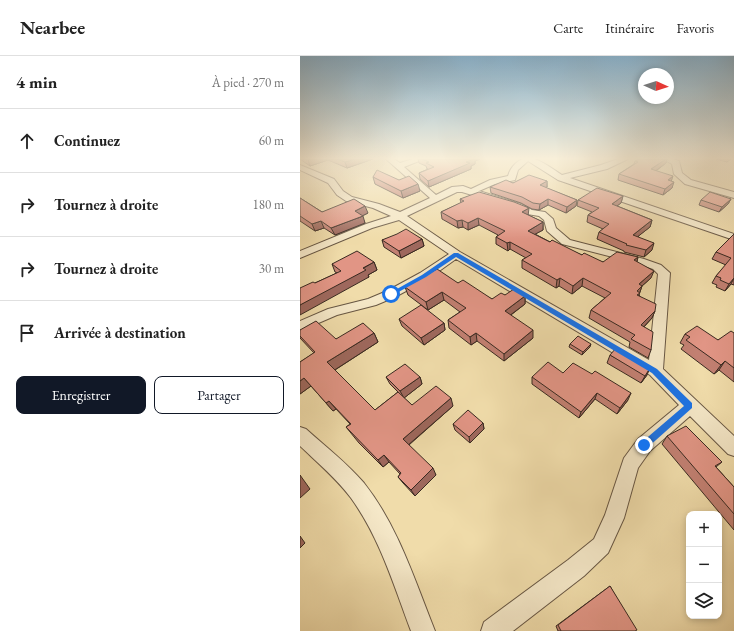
<!DOCTYPE html>
<html lang="fr">
<meta charset="utf-8">
<style>
body{margin:0;font-family:"EB Garamond",serif;background:#f2f2f2;color:#222}
.controls{position:absolute;right:12px;bottom:12px;display:grid;overflow:hidden;border-radius:8px;box-shadow:0 2px 6px #0003}
.controls button{width:36px;height:36px;display:grid;place-items:center;padding:0;border:0;border-bottom:1px solid #e0e0e0;background:#fff;color:#222;font:20px sans-serif}
.compass{position:absolute;left:338px;top:12px;width:36px;height:36px;border-radius:50%;background:#fff;box-shadow:0 2px 6px #0003;rotate:93deg}
.stop{position:absolute;width:12px;height:12px;margin:-9px;border:3px solid #1a73e8;border-radius:50%;background:#fff}
.stop.end{background:#1a73e8;border-color:#fff;box-shadow:0 1px 4px #0008}
.list{margin:0;padding:0;list-style:none}
h2{display:flex;justify-content:space-between;align-items:center;height:52px;margin:0;padding:0 16px;font-size:17px}
h2 small{font-size:13px;font-weight:400;color:#767676}
.list li{display:grid;grid-template-columns:26px 1fr auto;gap:12px;align-items:center;box-sizing:border-box;height:64px;padding:0 16px;border-top:1px solid #e0e0e0}
.list b{display:block;font-size:15px;white-space:nowrap}
.list em{font-size:13px;font-style:normal;color:#767676}
.actions{display:flex;gap:8px;padding:12px 16px}
.actions a{flex:1;padding:9px 0;border:1px solid #111827;border-radius:8px;text-align:center;font-size:14px;color:#111827}
.actions .main{background:#111827;color:#fff}
.icon{flex:none;width:22px;height:22px;fill:none;stroke:currentColor;stroke-width:2;stroke-linecap:round;stroke-linejoin:round}
.map{position:relative;flex:none;width:434px;height:575px;overflow:hidden}
header{display:flex;align-items:center;gap:24px;box-sizing:border-box;height:56px;padding:0 20px;background:#fff;border-bottom:1px solid #e0e0e0}
header strong{font-size:19px}
nav{display:flex;gap:22px;margin-inline-start:auto;font-size:14px}
main{display:flex}
aside{flex:1;background:#fff}
.map>svg:first-child{display:block}
.lines{fill:none;stroke-linecap:round;stroke-linejoin:round}
.street-casing{stroke:#675643;stroke-width:2}
.street{fill:#f5e8c8;fill-rule:evenodd}
.wall{fill:#c28072;stroke:#392a21}
.shaded-wall{fill:#9e685d;stroke:#392a21}
.building{fill:#e19585;stroke:#392a21}
.route{fill:#1a73e8}
</style>
<header>
<strong>Nearbee</strong>
<nav><a>Carte</a><a>Itinéraire</a><a>Favoris</a></nav>
</header>
<main>
<aside>
<h2>4 min<small>À pied · 270 m</small></h2>
<ul class="list">
<li><svg class="icon" aria-label="ahead" viewBox="0 0 24 24"><path d="M12 20V5M6 11l6-6 6 6"/></svg><div><b>Continuez</b></div><em>60 m</em></li>
<li><svg class="icon" aria-label="right" viewBox="0 0 24 24"><path d="M7 20v-9h11M14 6l5 5-5 5"/></svg><div><b>Tournez à droite</b></div><em>180 m</em></li>
<li><svg class="icon" aria-label="right" viewBox="0 0 24 24"><path d="M7 20v-9h11M14 6l5 5-5 5"/></svg><div><b>Tournez à droite</b></div><em>30 m</em></li>
<li><svg class="icon" aria-label="arrive" viewBox="0 0 24 24"><path d="M6 21V4h12l-3 4 3 4H6"/></svg><div><b>Arrivée à destination</b></div></li>
</ul>
<div class="actions"><a class="main">Enregistrer</a><a>Partager</a></div>
</aside>
<div class="map">
<svg width="434" height="575" viewBox="0 0 434 575">
<rect width="100%" height="100%" fill="#f0dcaa"/>
<filter id="stains"><feTurbulence type="fractalNoise" baseFrequency=".005" numOctaves="4"/><feColorMatrix values="0 0 0 0 .2 0 0 0 0 .09 0 0 0 0 .02 0 0 0 .5 -.17"/></filter>
<radialGradient id="worn" r=".72"><stop offset=".6" stop-color="#630" stop-opacity="0"/><stop offset="1" stop-color="#630" stop-opacity=".3"/></radialGradient>
<g class="lines">
<defs>
<path id="street" d="M86,103H94L100,107L113,103H124L104,111L136,139L152,131L163,130L171,133L190,124L208,120C211,109 222,99 234,103C244,106 254,114 262,119L301,109L318,103H328L307,113L270,122L434,178V184L258,124L228,105L218,114L215,124L195,128L179,135L221,148L232,154L245,156L253,163L256,172L270,184L344,203L361,209L370,217L363,313L434,380V400L428,398L390,360L350,395L338,412L324,462L308,497L284,520L213,575H181L184,566L268,504L294,483L305,459L324,402L338,383L379,349L350,319L156,203L128,223L95,241L76,249L37,259L0,275V265L28,253L68,243L87,235L120,217L149,198L99,164L72,172L0,202V195L66,168L91,160L73,152L46,145L37,139L28,127L0,114V109L34,123L43,135L52,141L79,148L100,156L130,142ZM157,136H162L215,152L227,158L239,160L244,164L247,175L262,188L336,207L353,213L358,218L349,304L160,196L107,160Z
M363,103H373L379,105L382,117L391,124L434,136V142L385,128L374,118L372,108Z
M0,371L6,373C26,391 47,407 64,427C98,470 115,525 135,575H111C94,530 80,482 51,442C37,423 18,407 0,390Z"/>
</defs>
<!-- street casing -->
<use href="#street" class="street-casing"/>
<!-- street -->
<use href="#street" class="street"/>
</g>
<!-- wall -->
<path class="wall" d="M0,103H73L47,112L28,104L10,110Z
M118,103H180L175,105V108L171,110V113L129,131L120,123L119,117L128,113H127L126,110L119,107Z
M339,103H367L366,107L356,115L372,125V132L363,139L318,124L319,118L334,108L335,105Z
M416,103H431L427,106Z
M73,121L120,135L103,142L75,128Z
M247,125V131L246,132L277,144L276,150L266,157L248,149L239,154L232,153L221,147L191,137L190,131L213,127Z
M323,140L321,147L317,150L352,164L350,171L338,180L352,194L344,201L324,196V195L297,183L299,176L303,173L287,166L288,159L292,156L277,150L278,144Z
M0,142L22,156L68,157L62,160L65,167L35,179L24,172L15,175L0,165Z
M160,143L228,159L243,166V174L235,178L250,186L282,199L303,206L338,201L337,206L351,222L342,230L339,239L355,255L352,262L344,271L351,294L348,302L329,291L330,286L289,262L291,254L305,242L282,230L272,238L259,230L256,232L222,212V204L226,202L210,193L208,195L196,188V181L198,179L179,169L168,174L163,171L158,172L142,163L141,156L161,147Z
M431,143L428,148L419,156L399,149L401,144Z
M434,178V229L431,228L425,235L416,231L417,229L412,227L416,220L426,209L412,203L416,196Z
M122,183L124,190L101,202L84,191L82,184Z
M74,206L77,214L68,219L69,221L15,227L37,217L35,216L32,208Z
M158,227L192,243L205,239L225,240V248L211,259L233,282L204,305L177,285L171,289L149,272L148,264L160,256L144,244L128,254L108,239L105,231Z
M99,263L144,267L145,274L124,289L102,270Z
M0,274L36,283L74,277L78,286L35,314L75,354L98,336L90,328L86,321H120L122,328L104,342L112,349L153,350L109,389L136,419L115,440L103,427L98,421L100,418L89,406L83,411L59,387L46,371L50,368L36,353L33,355L11,330L0,338V306L14,297L0,282Z
M434,277V326L419,314L414,318L381,293L384,289L380,287L385,278L418,284Z
M270,288L290,291L282,299L269,291Z
M310,299L347,319L341,327L307,307Z
M263,317L328,344L317,358L295,343L279,362L232,328V321Z
M183,367L184,373L170,387L155,374L153,368Z
M367,380L422,406L416,411L434,431V474L362,388Z
M310,530L335,575H258L256,570Z"/>
<!-- shaded-wall -->
<path class="shaded-wall" d="M12,103H28V104L10,110L8,104Z
M55,103H73L47,112L45,106Z
M171,103H180L175,105V108L171,110V113L129,131L128,125Z
M366,103H367L366,107L350,119L351,113Z
M373,120L371,126L368,124Z
M247,125V131L239,135L240,129Z
M374,126L372,132L363,139L365,133Z
M118,128L120,135L103,142L101,135Z
M323,140L321,147L310,155L312,148Z
M248,143V149L239,154L240,148Z
M431,143L428,148L419,156L422,151Z
M277,144L276,150L266,157L267,151Z
M65,150L68,157L58,162L55,155Z
M229,152L228,160L222,156Z
M63,160L65,167L35,179L31,172Z
M178,162L179,169L168,174V167Z
M162,164L163,171L158,172L157,165Z
M352,164L350,171L331,186L333,179Z
M21,165L24,172L15,175L12,168Z
M243,166V174L228,182V175Z
M122,183L124,190L101,202L99,195Z
M210,186V193L208,195L207,187Z
M354,187L352,194L344,201L346,194Z
M338,201L336,209L334,204Z
M74,206L77,214L68,219L69,221L0,259V249Z
M354,215L351,222L342,230L337,244L334,243L339,228Z
M260,222L259,230L256,232L257,224Z
M283,222L282,230L272,238L273,230Z
M434,222L431,228L425,235L429,228Z
M142,236L144,244L128,254L126,246Z
M225,240V248L205,263V255Z
M355,255L352,262L338,277L341,269Z
M144,267L145,274L124,289L121,282Z
M233,274V282L204,305V298Z
M74,277L78,286L33,315L27,306Z
M176,277L177,285L171,289L170,281Z
M291,288L290,291L282,299L283,296Z
M425,305L419,314L414,318L421,309Z
M350,312L347,319L341,327L345,320Z
M120,321L122,328L104,342L100,335Z
M4,322L11,330L0,338V325Z
M297,337L295,343L279,362L281,356Z
M331,337L328,344L317,358L320,352Z
M151,342L153,350L107,390L103,383Z
M29,345L36,353L33,355L26,347Z
M183,367L184,373L170,387L169,381Z
M84,399L89,406L83,411L78,404Z
M133,412L136,419L115,440L111,434Z
M0,419L10,433L0,442Z
M0,480L5,487L0,492Z"/>
<!-- building -->
<path class="building" d="M37,103H55L45,106Z
M122,103H174L166,106L170,107L128,125L119,117L134,111L126,107L129,106Z
M339,103H366L351,113L373,120L368,124L374,126L365,133L319,118L338,106L335,105Z
M77,114L99,124L109,120L118,128L101,135L73,121Z
M229,119L247,125L240,129L277,144L267,151L248,143L240,148L233,147L222,141L190,131L206,124L213,127Z
M297,132L323,140L312,148L352,164L333,179L354,187L346,194L326,189L327,188L299,176L309,168L288,159L299,152L278,144Z
M179,136L214,146L229,152L222,156L243,166L228,175L250,186L252,184L282,199L284,197L303,206L317,196L338,201L334,204L354,215L339,228L342,230L337,235L340,237L337,239L356,248L355,255L341,269L353,276L351,294L331,283L335,279L291,254L311,237L283,222L273,230L260,222L257,224L222,204L232,198L210,186L207,187L196,181L205,175L178,162L168,167L162,164L157,165L141,156L164,145L160,143Z
M410,136L431,143L422,151L401,144Z
M0,142L22,156L54,143L65,150L55,155L63,160L31,172L21,165L12,168L0,160Z
M106,173L122,183L99,195L82,184L97,178Z
M434,178V222L429,228L420,224L421,222L416,220L431,202L416,196Z
M57,195L74,206L63,212L66,214L0,249V232L13,226L15,227L41,215L32,208Z
M137,213L158,227L163,224L192,243L201,237L205,239L214,233L225,240L205,255L233,274L204,298L176,277L170,281L148,264L166,252L142,236L126,246L105,231Z
M121,249L144,267L121,282L99,263Z
M16,265L36,283L63,267L74,277L27,306L75,354L98,336L112,349L136,330L151,342L103,383L133,412L111,434L98,421L101,417L84,399L78,404L46,371L51,368L29,345L26,347L4,322L0,325V306L15,296L0,280V274Z
M397,270L418,284L431,275L434,277V312L425,305L421,309L386,284L390,281L385,278Z
M278,280L291,288L283,296L270,288Z
M316,292L350,312L345,320L310,299Z
M248,306L263,317L273,307L292,318L295,315L331,337L320,352L297,337L281,356L232,321Z
M105,308L120,321L100,335L86,321Z
M168,354L183,367L169,381L153,368Z
M386,370L422,406L415,410L434,431V458L367,380Z
M310,530L337,574L335,575H261L258,569Z"/>
<!-- sky -->
<linearGradient id="sky" x2="0" y2="1"><stop stop-color="#8ab6d3"/><stop offset="0.56" stop-color="#f8efd9"/><stop offset="1" stop-color="#f8efd9" stop-opacity="0"/></linearGradient>
<rect width="434" height="183" fill="url(#sky)"/>
<!-- route -->
<path class="route" d="M154,197H158L357,313L392,347V352L347,392H342V386L384,350L352,317L156,201L126,221L93,239L88,238L122,219Z"/>
<rect width="100%" height="100%" filter="url(#stains)"/>
<rect width="100%" height="100%" fill="url(#worn)"/>
</svg>
<div class="controls">
<button>+</button>
<button>−</button>
<button><svg class="icon" aria-label="layers" viewBox="0 0 24 24"><path d="M12 4l9 5-9 5-9-5zM3 14l9 5 9-5"/></svg></button>
</div>
<svg class="compass" viewBox="-18 -18 36 36"><path d="M0-13l5 13h-10z" fill="#e53935"/><path d="M0 13l5-13h-10z" fill="#767676"/></svg>
<div class="stop" style="left:91px;top:238px"></div>
<div class="stop end" style="left:344px;top:389px"></div>
</div>
</main>
